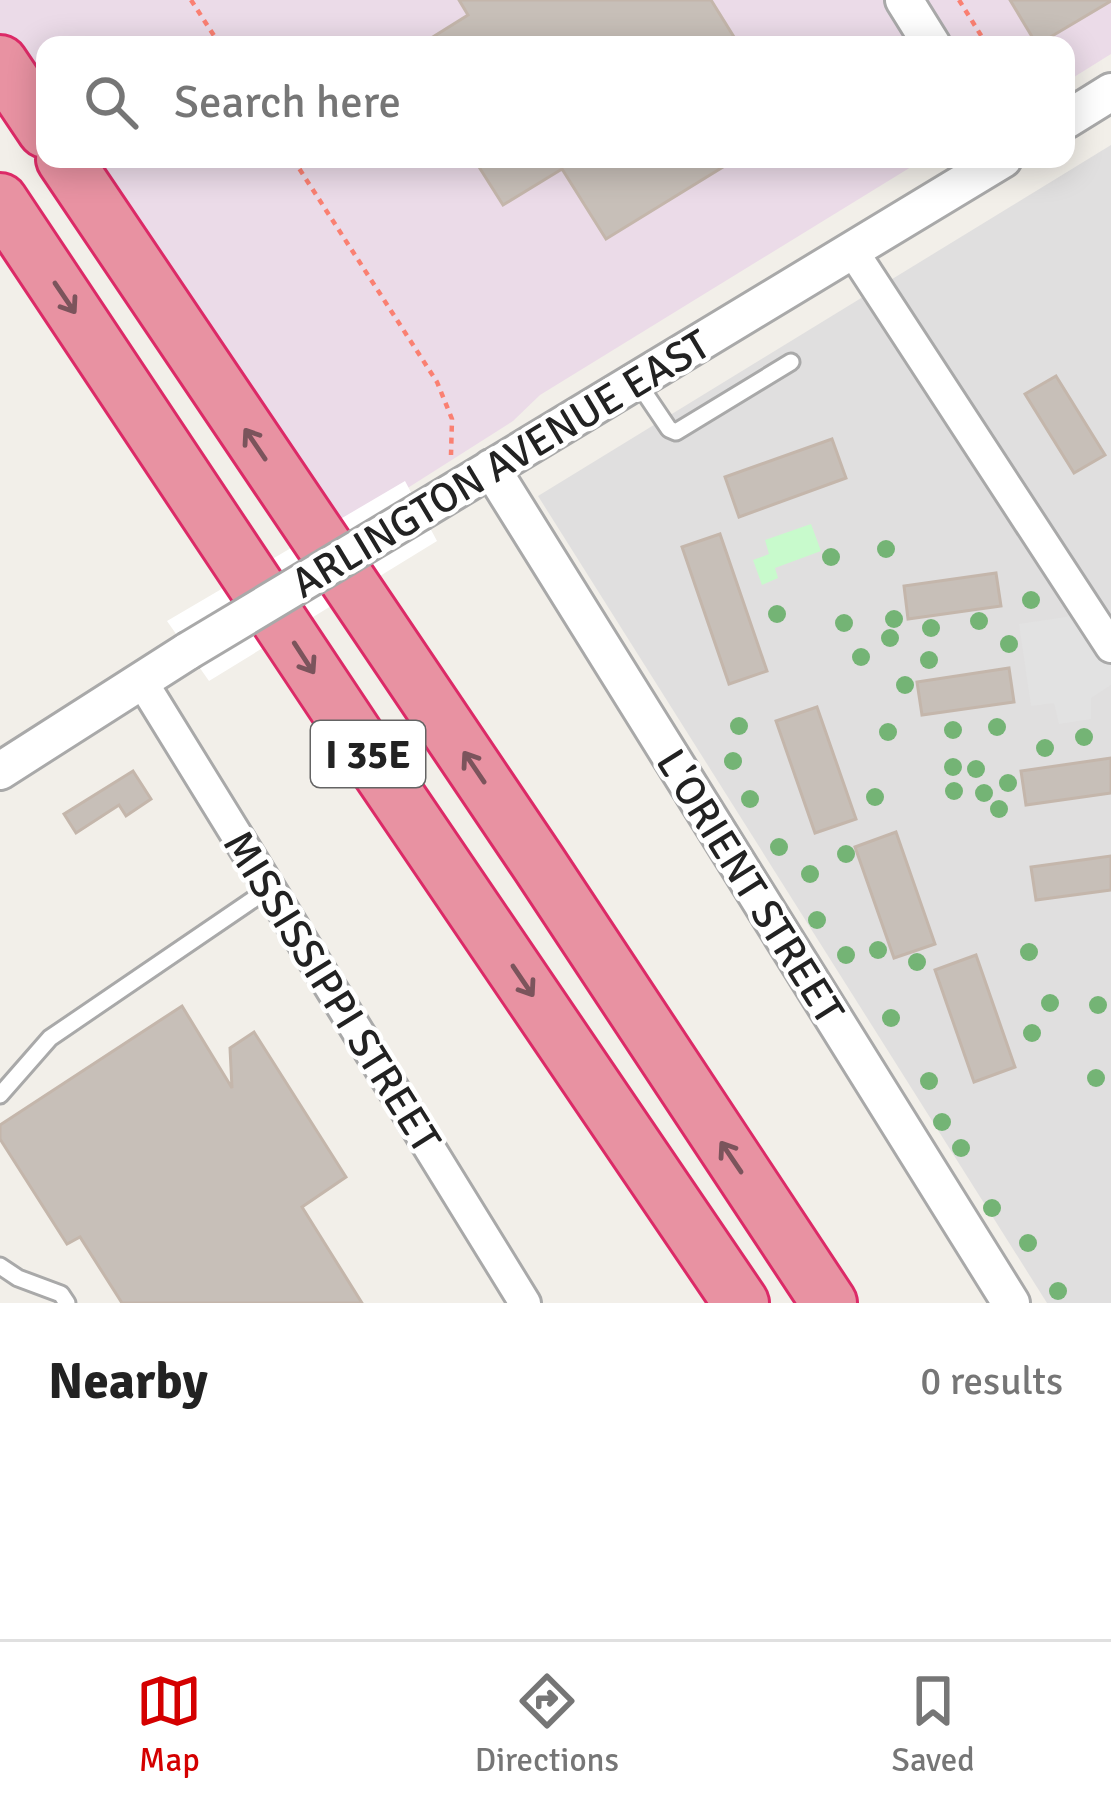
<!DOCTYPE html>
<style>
body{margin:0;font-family:Signika,sans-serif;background:#f6f6f6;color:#222}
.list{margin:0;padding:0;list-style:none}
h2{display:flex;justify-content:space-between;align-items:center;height:156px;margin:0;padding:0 48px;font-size:51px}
h2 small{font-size:39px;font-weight:400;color:#767676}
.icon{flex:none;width:66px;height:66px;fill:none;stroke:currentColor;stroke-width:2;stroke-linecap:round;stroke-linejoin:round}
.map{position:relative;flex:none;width:1111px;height:1303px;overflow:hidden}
.search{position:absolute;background:#fff;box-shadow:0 6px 30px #0003;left:36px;right:36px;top:36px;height:132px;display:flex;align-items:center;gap:30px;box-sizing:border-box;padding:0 42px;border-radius:24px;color:#767676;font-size:45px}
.sheet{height:336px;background:#fff}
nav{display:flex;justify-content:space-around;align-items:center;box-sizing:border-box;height:168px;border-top:3px solid #e0e0e0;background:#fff;font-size:33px;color:#767676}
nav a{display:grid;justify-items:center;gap:6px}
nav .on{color:#d40000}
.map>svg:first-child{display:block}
.residential{fill:#e0dfdf}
.industrial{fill:#ebdbe8}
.park{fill:#c8facc}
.parking{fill:#e2e2e2}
.pier{fill:#fff}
.building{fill:#c7bfb8;stroke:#c4b6ab;stroke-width:3}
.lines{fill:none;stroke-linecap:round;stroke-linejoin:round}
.service-casing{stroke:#a9a9a9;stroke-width:21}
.minor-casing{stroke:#a9a9a9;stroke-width:36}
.tertiary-casing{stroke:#a9a9a9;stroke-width:42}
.motorway-casing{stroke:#dc2a67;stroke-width:60}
.path{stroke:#fa8072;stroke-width:4.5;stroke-dasharray:6 6;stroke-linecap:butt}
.service{stroke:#fff;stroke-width:15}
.minor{stroke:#fff;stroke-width:30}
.tertiary{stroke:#fff;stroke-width:36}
.motorway{stroke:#e892a2;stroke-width:54}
.tertiary-bridge-casing{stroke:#a9a9a9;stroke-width:42;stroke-linecap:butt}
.tertiary-bridge{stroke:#fff;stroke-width:36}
.tree{fill:#74b475}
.oneway{stroke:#7b545c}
.labels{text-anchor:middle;stroke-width:9;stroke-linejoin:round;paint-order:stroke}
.shield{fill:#fff;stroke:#646464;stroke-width:3}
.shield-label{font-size:39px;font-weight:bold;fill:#222}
.street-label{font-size:42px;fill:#222;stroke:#fff}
</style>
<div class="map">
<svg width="1111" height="1303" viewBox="0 0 1111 1303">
<rect width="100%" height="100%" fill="#f2efe9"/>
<!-- residential -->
<path class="residential" d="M1111,145V1303H1047L538,496Z"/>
<!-- industrial -->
<path class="industrial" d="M0,0H1111V54L1066,82V45H45V110L0,45Z
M78,159H924L540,395L513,421L384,503L332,530Z"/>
<!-- park -->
<path class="park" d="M811,524L821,551L775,568L778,578L762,585L753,560L769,554L765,540Z"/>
<!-- parking -->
<path class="parking" d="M1085,606L1111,647V685L1091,698V719L1059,724L1054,703L1031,706L1019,624L1066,617Z"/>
<!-- pier -->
<path class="pier" d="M405,481L437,541L209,681L167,621Z"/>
<!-- building -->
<path class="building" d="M459,0H711L739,45H420L468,15Z
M1010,0H1111V1L1037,45Z
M474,159H736L606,239L562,169L503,205Z
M1056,376L1105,455L1074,473L1025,394Z
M832,439L846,478L739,517L725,477Z
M720,534L767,671L729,684L682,547Z
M996,573L1001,606L908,619L904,586Z
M1009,668L1014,702L922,715L917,682Z
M817,707L856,819L815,833L776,721Z
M1111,758V793L1026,805L1021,771Z
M133,771L151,799L126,816L119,805L76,833L64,814Z
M896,832L935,944L894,958L855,847Z
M1111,856V890L1036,900L1031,867Z
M976,955L1015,1067L974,1082L935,970Z
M182,1006L232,1088L230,1048L254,1032L346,1177L302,1207L362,1303H122L80,1237L67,1244L0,1139V1125Z"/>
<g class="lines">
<defs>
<path id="service" d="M638,383L669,429L676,432L791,362
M0,1095L50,1038L270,888
M0,1266L18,1278L61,1294L67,1303"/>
<path id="minor" d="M852,250L1111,647
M141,680L525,1303"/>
<path id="tertiary" d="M904,0L932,45
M1066,120L1111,92
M491,468L1011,1303
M421,511L1003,159
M0,771L188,651"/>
<path id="motorway" d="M0,63L45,130
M64,159L539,864L829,1303
M0,201L360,742L741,1303"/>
</defs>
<!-- service casing -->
<use href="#service" class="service-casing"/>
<!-- minor casing -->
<use href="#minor" class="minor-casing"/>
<!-- tertiary casing -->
<use href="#tertiary" class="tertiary-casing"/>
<!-- motorway casing -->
<use href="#motorway" class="motorway-casing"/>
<!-- path -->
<path class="path" d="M191,0L220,45
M959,0L987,45
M293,159L437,382L452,419L451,455"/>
<!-- service -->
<use href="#service" class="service"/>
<!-- minor -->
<use href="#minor" class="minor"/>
<!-- tertiary -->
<use href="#tertiary" class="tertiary"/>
<!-- motorway -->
<use href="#motorway" class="motorway"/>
<defs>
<path id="tertiary-bridge" d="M188,651L421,511"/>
</defs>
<!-- tertiary-bridge casing -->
<use href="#tertiary-bridge" class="tertiary-bridge-casing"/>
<!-- tertiary-bridge -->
<use href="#tertiary-bridge" class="tertiary-bridge"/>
</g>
<!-- trees -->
<g class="tree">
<circle cx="886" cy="549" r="9"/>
<circle cx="831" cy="557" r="9"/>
<circle cx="1031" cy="600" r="9"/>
<circle cx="777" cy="614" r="9"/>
<circle cx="894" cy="619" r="9"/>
<circle cx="979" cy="621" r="9"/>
<circle cx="844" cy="623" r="9"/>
<circle cx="931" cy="628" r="9"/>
<circle cx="890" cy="638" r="9"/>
<circle cx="1009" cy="644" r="9"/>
<circle cx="861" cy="657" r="9"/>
<circle cx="929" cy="660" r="9"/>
<circle cx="905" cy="685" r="9"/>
<circle cx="739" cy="726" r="9"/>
<circle cx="997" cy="727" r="9"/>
<circle cx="953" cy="730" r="9"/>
<circle cx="888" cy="732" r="9"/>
<circle cx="1084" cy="737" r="9"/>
<circle cx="1045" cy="748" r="9"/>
<circle cx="733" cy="761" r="9"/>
<circle cx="953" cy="767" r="9"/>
<circle cx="976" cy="769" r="9"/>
<circle cx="1008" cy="783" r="9"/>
<circle cx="954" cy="791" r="9"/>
<circle cx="984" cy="793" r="9"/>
<circle cx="875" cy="797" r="9"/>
<circle cx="750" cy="799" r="9"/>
<circle cx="999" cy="809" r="9"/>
<circle cx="779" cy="847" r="9"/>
<circle cx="846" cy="854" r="9"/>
<circle cx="810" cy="874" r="9"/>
<circle cx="817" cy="920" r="9"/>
<circle cx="878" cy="950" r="9"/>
<circle cx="1029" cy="952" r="9"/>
<circle cx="846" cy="955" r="9"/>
<circle cx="917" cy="962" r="9"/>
<circle cx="1050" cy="1003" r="9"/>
<circle cx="1098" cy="1005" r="9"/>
<circle cx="891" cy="1018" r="9"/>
<circle cx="1032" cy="1033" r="9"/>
<circle cx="1096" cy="1078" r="9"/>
<circle cx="929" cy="1081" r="9"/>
<circle cx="942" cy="1122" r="9"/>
<circle cx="961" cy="1148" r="9"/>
<circle cx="992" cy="1208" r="9"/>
<circle cx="1028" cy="1243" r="9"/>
<circle cx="1058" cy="1291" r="9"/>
</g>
<!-- one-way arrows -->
<defs><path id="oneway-shaft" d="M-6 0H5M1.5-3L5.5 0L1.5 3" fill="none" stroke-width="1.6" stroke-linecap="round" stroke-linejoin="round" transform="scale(3)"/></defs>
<g class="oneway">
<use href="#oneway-shaft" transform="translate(65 298) rotate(56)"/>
<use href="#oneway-shaft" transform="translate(255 444) rotate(-124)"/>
<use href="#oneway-shaft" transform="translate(304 658) rotate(57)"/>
<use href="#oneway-shaft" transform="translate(474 767) rotate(-124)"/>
<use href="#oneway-shaft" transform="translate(523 981) rotate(56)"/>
<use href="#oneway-shaft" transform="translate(731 1157) rotate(-124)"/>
</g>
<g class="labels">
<!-- shield labels -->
<rect class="shield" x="311" y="721" width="114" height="66" rx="9"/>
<g class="shield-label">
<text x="368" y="768">I 35E</text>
</g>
<!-- street labels -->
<g class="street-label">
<text transform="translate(500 463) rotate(-31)" y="15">ARLINGTON AVENUE EAST</text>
<text transform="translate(751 886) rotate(58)" y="15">L'ORIENT STREET</text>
<text transform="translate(333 991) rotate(58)" y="15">MISSISSIPPI STREET</text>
</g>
</g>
</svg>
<div class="search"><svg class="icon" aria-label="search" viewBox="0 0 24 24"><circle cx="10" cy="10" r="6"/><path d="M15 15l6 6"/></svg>Search here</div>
</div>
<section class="sheet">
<h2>Nearby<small>0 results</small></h2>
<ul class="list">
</ul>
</section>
<nav>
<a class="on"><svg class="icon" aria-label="map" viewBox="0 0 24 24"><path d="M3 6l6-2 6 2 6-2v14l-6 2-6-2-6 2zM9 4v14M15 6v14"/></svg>Map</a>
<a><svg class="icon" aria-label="directions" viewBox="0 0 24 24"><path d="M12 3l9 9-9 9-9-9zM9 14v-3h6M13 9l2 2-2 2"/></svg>Directions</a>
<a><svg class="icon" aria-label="saved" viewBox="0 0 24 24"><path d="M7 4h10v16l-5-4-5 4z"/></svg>Saved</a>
</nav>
